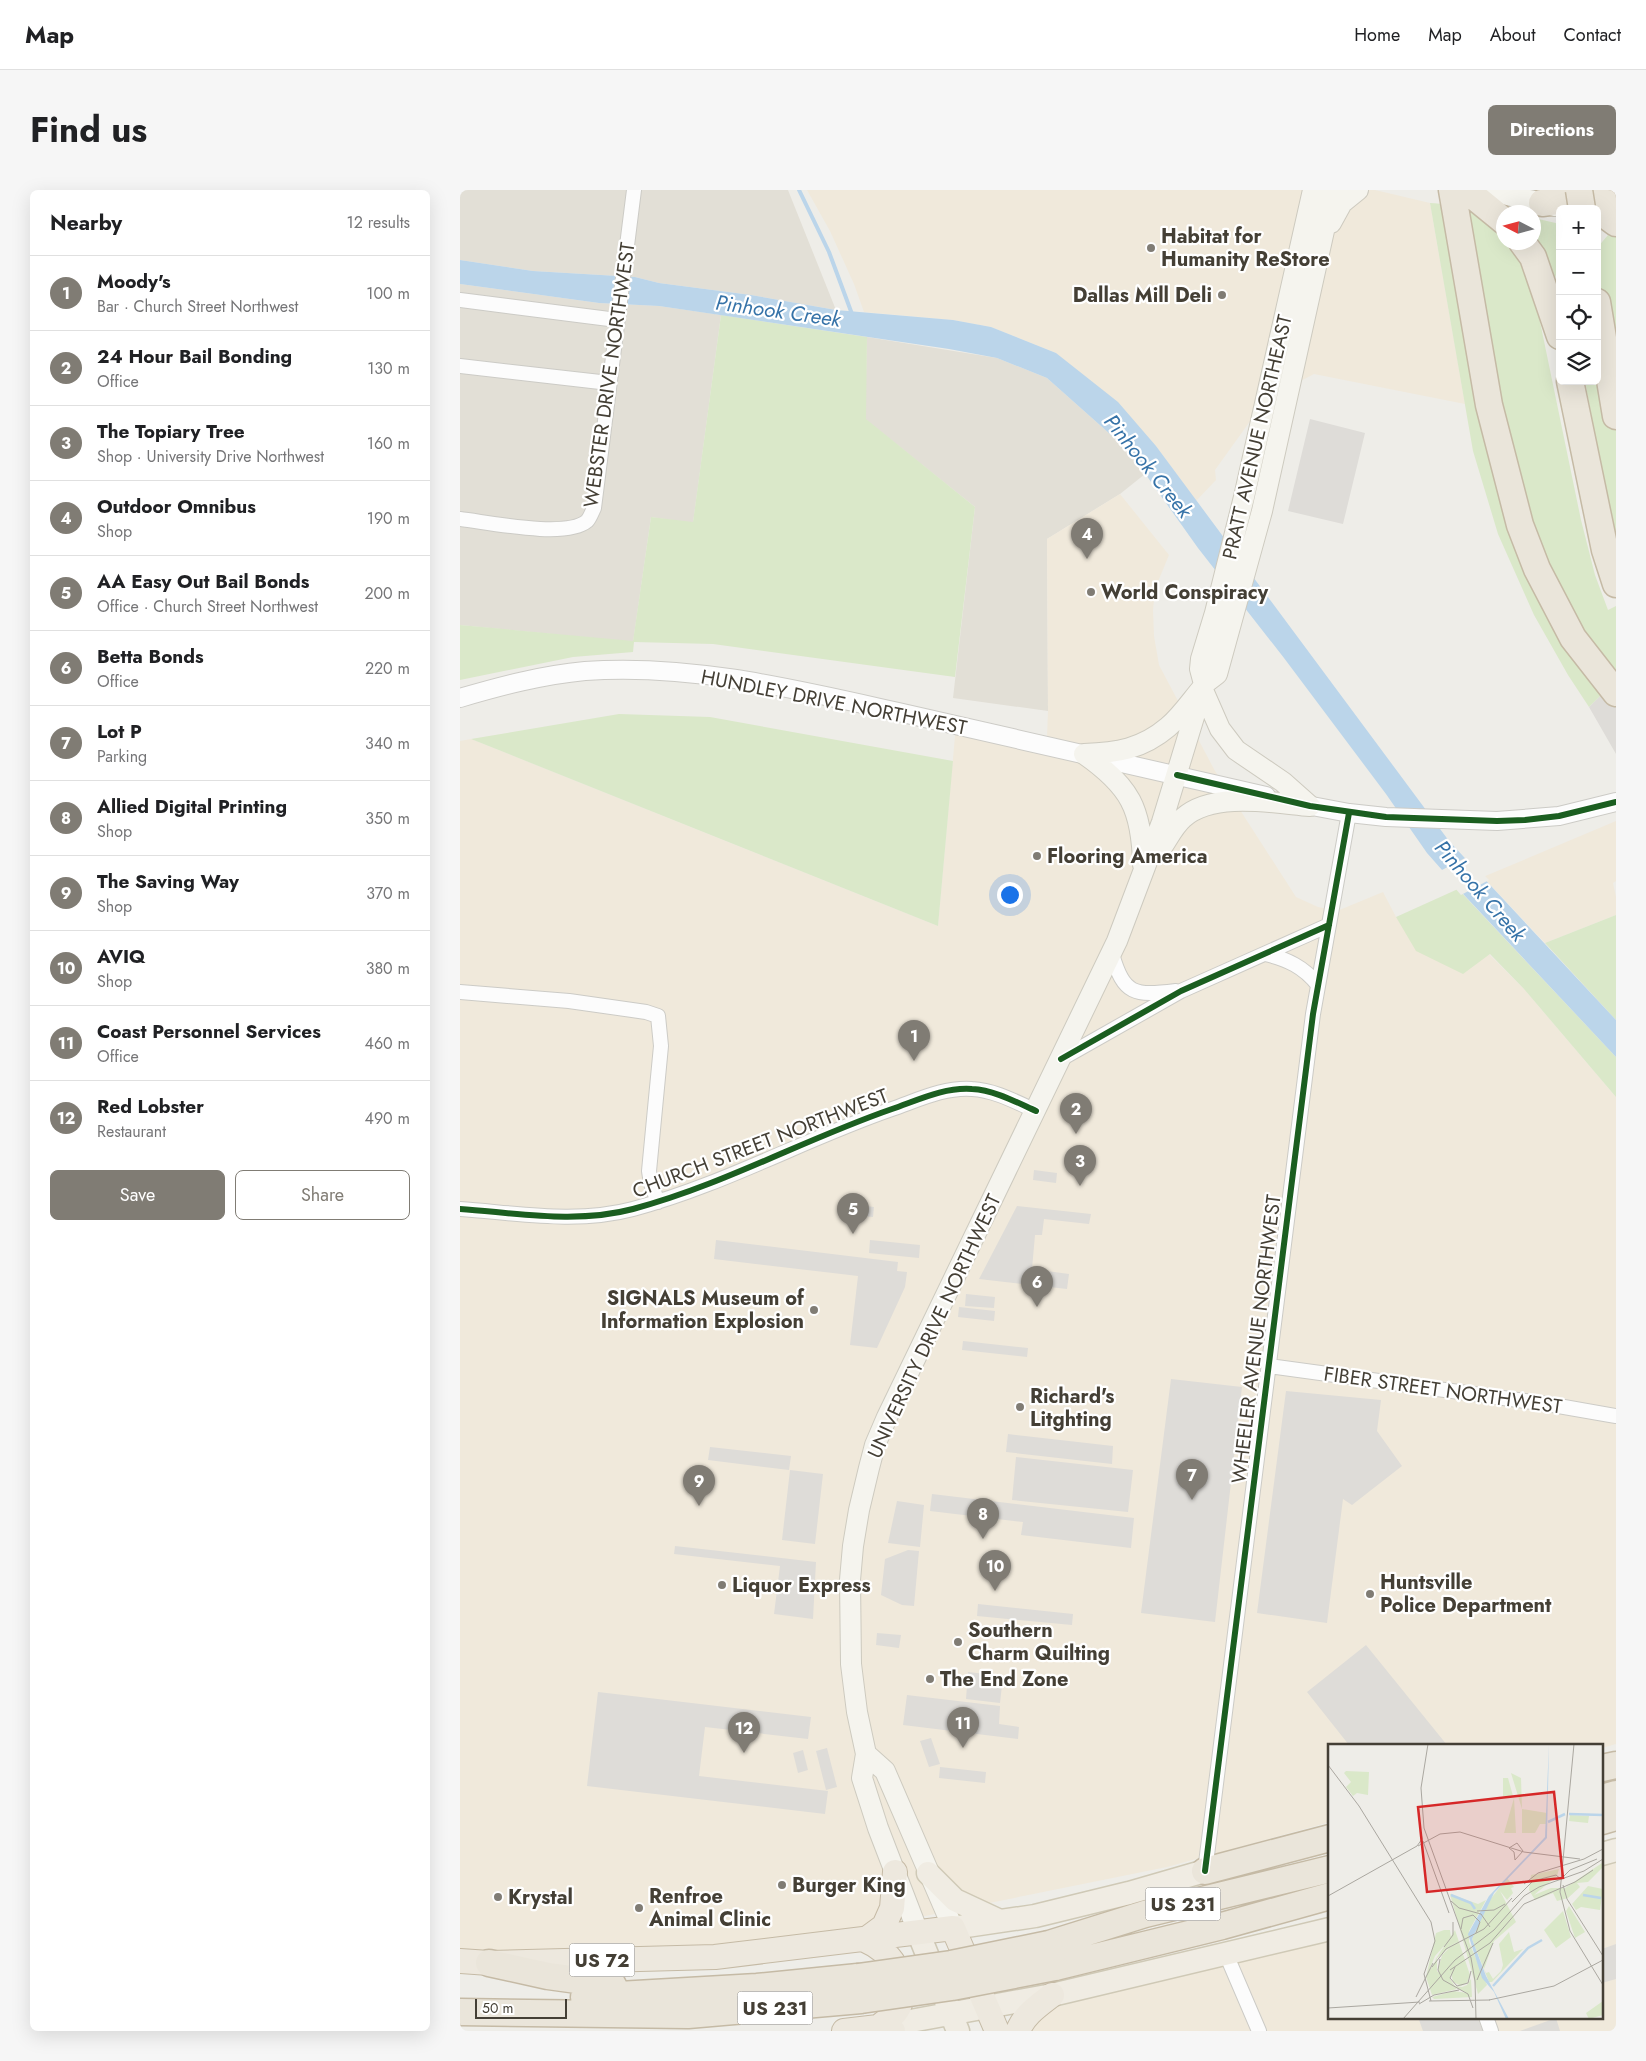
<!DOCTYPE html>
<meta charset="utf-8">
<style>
body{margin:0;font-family:Jost,sans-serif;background:#f6f6f6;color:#202124}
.controls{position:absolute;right:15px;top:15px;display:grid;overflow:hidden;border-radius:8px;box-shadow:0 5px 20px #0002}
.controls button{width:45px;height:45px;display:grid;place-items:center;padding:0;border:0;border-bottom:1px solid #e0e0e0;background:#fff;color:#202124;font:25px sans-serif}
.compass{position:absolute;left:1036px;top:15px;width:45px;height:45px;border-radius:50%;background:#fff;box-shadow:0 5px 20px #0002;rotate:276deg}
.scale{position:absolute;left:15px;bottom:12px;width:92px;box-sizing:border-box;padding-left:5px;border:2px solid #443f35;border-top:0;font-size:14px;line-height:18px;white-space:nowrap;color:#443f35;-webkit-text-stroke:4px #fff;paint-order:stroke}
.you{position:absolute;left:549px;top:704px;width:18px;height:18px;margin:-12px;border:4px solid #fff;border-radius:50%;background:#1a73e8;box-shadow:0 0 0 8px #1a73e833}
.badge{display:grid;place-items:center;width:32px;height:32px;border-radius:50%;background:#807c74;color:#fff;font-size:16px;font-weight:700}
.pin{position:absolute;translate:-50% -41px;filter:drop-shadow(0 1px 2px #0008)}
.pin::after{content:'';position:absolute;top:26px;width:18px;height:15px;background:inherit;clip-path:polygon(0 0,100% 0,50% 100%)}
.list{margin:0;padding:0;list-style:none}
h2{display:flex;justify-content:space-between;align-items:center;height:65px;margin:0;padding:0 20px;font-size:21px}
h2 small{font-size:16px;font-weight:400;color:#757577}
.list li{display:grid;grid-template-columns:32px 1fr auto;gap:15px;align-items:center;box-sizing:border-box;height:75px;padding:0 20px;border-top:1px solid #e0e0e0}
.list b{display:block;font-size:19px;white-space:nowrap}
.list p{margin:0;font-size:16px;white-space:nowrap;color:#757577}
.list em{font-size:16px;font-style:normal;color:#757577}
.actions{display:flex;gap:10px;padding:15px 20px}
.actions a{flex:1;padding:11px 0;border:1px solid #807c74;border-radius:8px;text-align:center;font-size:18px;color:#807c74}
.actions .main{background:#807c74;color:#fff}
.icon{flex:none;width:28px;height:28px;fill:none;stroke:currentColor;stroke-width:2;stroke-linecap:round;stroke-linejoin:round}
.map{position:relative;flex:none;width:1156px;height:1841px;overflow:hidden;border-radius:8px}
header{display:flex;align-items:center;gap:30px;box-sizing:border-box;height:70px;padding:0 25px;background:#fff;border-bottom:1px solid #e0e0e0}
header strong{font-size:24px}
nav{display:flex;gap:28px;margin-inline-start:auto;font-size:18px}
.intro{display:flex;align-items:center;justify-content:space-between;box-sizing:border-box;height:120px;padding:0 30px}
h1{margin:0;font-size:35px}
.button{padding:12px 22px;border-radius:8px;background:#807c74;color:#fff;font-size:18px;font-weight:700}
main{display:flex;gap:30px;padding:0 30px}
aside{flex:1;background:#fff;border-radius:8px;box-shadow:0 5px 20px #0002}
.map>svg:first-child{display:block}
.residential{fill:#e2dfd6}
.commercial{fill:#f0e9db}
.green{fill:#dae8c9}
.parking{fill:#dedcd8}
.water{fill:#bbd5ea}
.pier{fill:#eeede8}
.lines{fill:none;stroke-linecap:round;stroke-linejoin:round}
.stream{stroke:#bbd5ea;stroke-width:4}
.minor-casing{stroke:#cccbc6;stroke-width:16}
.tertiary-casing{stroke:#cccbc6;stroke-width:20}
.secondary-casing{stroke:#cdcabf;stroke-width:22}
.primary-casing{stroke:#cfc9b6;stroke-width:25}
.trunk-casing{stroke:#c5baa5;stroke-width:26}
.motorway-casing{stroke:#c5baa5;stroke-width:29}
.minor{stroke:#fcfcfc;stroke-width:14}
.tertiary{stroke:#fcfcfc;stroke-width:18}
.secondary{stroke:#f5f4ee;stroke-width:20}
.primary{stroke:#f0ece3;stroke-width:22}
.trunk{stroke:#ede8de;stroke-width:24}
.motorway{stroke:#eae5da;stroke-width:26}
.motorway-bridge-casing{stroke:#c5baa5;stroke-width:29;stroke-linecap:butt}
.motorway-bridge{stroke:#eae5da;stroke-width:26}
.cycleway-casing{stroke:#fff;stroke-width:9}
.cycleway{stroke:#1b5e20;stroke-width:6}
.poi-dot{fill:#807c74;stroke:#fff;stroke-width:2}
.labels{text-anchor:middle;stroke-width:4.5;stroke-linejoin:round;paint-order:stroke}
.shield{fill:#fff;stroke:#7c7972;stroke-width:1}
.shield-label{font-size:19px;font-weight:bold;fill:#443f35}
.poi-label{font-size:20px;font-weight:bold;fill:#443f35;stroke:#fff;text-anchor:start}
.street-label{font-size:20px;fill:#443f35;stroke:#fff}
.water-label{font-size:21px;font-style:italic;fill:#3673a8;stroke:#fff}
.inset-river{fill:none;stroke:#bbd5ea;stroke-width:2.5}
.inset-road{fill:none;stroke:#aaa7a0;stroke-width:1}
.view{fill:#d62828;fill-opacity:0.15;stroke:#d62828;stroke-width:2.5}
.inset-edge{fill:none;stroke:#443f35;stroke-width:2.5}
</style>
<header>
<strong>Map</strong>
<nav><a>Home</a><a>Map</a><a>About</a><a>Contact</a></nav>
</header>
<div class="intro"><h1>Find us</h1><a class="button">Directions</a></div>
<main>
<aside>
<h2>Nearby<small>12 results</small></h2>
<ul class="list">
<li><span class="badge">1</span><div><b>Moody's</b><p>Bar · Church Street Northwest</p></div><em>100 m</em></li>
<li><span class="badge">2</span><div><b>24 Hour Bail Bonding</b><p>Office</p></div><em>130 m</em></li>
<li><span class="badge">3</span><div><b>The Topiary Tree</b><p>Shop · University Drive Northwest</p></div><em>160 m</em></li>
<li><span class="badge">4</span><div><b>Outdoor Omnibus</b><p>Shop</p></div><em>190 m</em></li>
<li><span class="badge">5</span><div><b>AA Easy Out Bail Bonds</b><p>Office · Church Street Northwest</p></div><em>200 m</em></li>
<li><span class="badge">6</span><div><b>Betta Bonds</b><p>Office</p></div><em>220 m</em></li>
<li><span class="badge">7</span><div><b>Lot P</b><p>Parking</p></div><em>340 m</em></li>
<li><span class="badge">8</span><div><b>Allied Digital Printing</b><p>Shop</p></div><em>350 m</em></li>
<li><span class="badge">9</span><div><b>The Saving Way</b><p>Shop</p></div><em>370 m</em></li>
<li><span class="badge">10</span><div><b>AVIQ</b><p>Shop</p></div><em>380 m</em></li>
<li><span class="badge">11</span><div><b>Coast Personnel Services</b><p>Office</p></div><em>460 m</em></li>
<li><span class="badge">12</span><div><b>Red Lobster</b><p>Restaurant</p></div><em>490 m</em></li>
</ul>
<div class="actions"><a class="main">Save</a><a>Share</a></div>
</aside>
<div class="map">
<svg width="1156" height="1841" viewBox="0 0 1156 1841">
<rect width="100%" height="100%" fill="#eeede8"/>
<!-- residential -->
<path class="residential" d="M0,0H328L376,120L291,105L199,93L175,87L73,81L0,70Z
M0,94L139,113L199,116L261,125L233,333L191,327L173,452L0,435Z
M407,147L537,168L587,188L669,261L685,284L660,304L587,349L588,521L493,508L515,317L405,229Z"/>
<!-- commercial -->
<path class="commercial" d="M347,0H915L970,13L1005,214L854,184L806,209L755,280L756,290L736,311L696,256L596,163L531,137L493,130L404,122L394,94L370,41Z
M660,304L709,365L695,399L693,420L694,446L699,475L755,581L836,707L858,717L877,721L923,702L936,727L1029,764L1064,799L1156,907V1554L1142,1558V1555H870V1632L707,1677L386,1742L230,1759L0,1762V551L11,549L478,736L496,535L587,547L588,521L587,349Z
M1156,631V691L1153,693L1156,707V725L1085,753L1023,687Z
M1156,1672V1841H568L585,1820L870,1746V1827H1142V1675Z"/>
<!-- green -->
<path class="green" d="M970,13C981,14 1002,14 1011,19C1020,23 1043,42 1044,52L1047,53L1059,68L1072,93L1121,330L1135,385L1148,420L1156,416V491L1129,517L1108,485L1074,425L1038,344L1013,261Z
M1074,28L1100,34V72L1091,101L1074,52Z
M1148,45L1156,46V357L1125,191H1137V58Z
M261,125L407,147L406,229L515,317L495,487L253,454L174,452L173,462L113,467L0,490V435L173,451L191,327L233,332Z
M159,524L250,527L493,571L478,736L11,549Z
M998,699L1156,867V907L1064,799L1030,764L1003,784L956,761L936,727Z
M1156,725V830L1085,753Z"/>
<!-- parking -->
<path class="parking" d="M850,229L905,243L883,334L828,321Z
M1156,491V564L1129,517Z
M574,980L597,983L596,993L573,990Z
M381,1013L414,1017L413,1027L380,1024Z
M557,1016L631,1024L629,1034L584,1029L582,1045H575L572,1079L609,1084L607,1099L519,1089Z
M256,1050L438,1072L437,1081L447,1082L445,1097L417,1158L390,1155L398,1086L254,1069Z
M410,1050L460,1055L459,1068L409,1063Z
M506,1104L535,1107L534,1118L505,1116Z
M499,1117L535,1121L534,1131L498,1127Z
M503,1151L568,1158L567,1167L502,1160Z
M711,1189L782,1197L755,1432L681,1423Z
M826,1201L921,1210L917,1241L942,1276L892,1315L883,1309L867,1433L797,1423Z
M548,1244L653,1256L652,1274L546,1262Z
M250,1257L331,1266L329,1280L248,1270Z
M556,1267L673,1280L668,1322L552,1310Z
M330,1280L363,1284L355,1354L322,1350Z
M472,1304L674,1328L671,1358L561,1345L563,1332L470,1321Z
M437,1311L464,1315L460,1357L428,1353Z
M215,1356L356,1372L353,1429L314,1424L320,1376L214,1364Z
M448,1360L459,1361L454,1416L442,1415L421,1405L425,1369Z
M518,1414L613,1424L612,1435L517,1426Z
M417,1443L441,1445L439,1458L416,1455Z
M906,1455L987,1555H889L847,1502Z
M508,1482L543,1486L540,1513L506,1509Z
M138,1502L351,1527L348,1549L245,1537L239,1586L368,1601L365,1624L127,1596Z
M447,1505L540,1516L539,1534L559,1537L558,1549L443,1535Z
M471,1548L480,1574L469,1577L460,1551Z
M367,1558L377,1597L366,1600L356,1561Z
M343,1560L348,1580L338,1583L333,1563Z
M480,1577L526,1582L525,1593L479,1588Z
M1156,1754V1789L1142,1793V1759Z
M958,1827H1017L1023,1841H963Z
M1096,1828L1100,1841H1060Z"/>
<!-- water -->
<path class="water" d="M0,70L73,81L175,87L199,93L291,105L376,120L493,130L531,137L596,163L658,212L696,256L989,651L1156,830V867L1005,706L967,663L926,604L824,468L738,358L669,261L587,188L537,168L489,159L199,116L139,113L0,94Z"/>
<!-- pier -->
<path class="pier" d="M1007,667L1029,690L1001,705L980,681Z"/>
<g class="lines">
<!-- stream -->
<path class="stream" d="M339,0L369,62L392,124"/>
<defs>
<path id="minor" d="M0,110L157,130
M0,176L149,193
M0,329C27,332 106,349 127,331C130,328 132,322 134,318L174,0
M652,764C664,805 674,806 716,801
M805,764C827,769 844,777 858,795
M0,802L109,811L186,822L198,826L201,856L189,981L191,994L198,1012
M601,869L721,801L869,735
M0,1019C57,1023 117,1034 173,1019C263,995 345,949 432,919C458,910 484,897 512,899C534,900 556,912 576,921
M809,1176L1087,1214L1156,1226
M745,1681L853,824L889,623
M766,1764L799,1841
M1026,1827L1031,1841"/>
<path id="tertiary" d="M0,508C41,496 82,485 125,481C233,473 343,501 447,524C567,551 687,578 806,606
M836,613L889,623L926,627L1037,631L1099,626L1156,612"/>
<path id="secondary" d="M1026,0L1095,16
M871,33L882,13L898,0
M744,494L740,479L741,469L755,423L784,307L853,0
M624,564C657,563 682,559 708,537C721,526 731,511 742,498L760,539L776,560L823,592L850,616
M624,564C670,596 682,619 683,675
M700,660C708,649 713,637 723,628C753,601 814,613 850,616
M406,1564L425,1581L493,1738
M458,1742L418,1638L402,1588L406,1564L397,1522L391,1474L390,1390L393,1356L399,1320L409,1278L415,1255L427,1227L657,751L702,632L744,494L757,484L802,321L873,0"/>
<path id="primary" d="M1142,1664L1156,1660
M468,1683L495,1710L540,1731
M493,1738L575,1726L669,1703L745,1681
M458,1742L498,1841
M418,1837L592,1805L870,1739"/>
<path id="trunk" d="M405,1750C430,1761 448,1785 440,1814C437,1824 426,1831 418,1837
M405,1750L424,1736L432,1718L435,1682
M0,1771L29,1773L255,1767L493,1738L537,1841
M384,1841L418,1837L433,1841
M558,1841C564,1825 578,1816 592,1805"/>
<path id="motorway" d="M992,0L1029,215L1060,335L1077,379L1113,448L1156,503
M1006,0L1044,31
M1146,0L1156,11
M1082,13L1105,10L1129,0
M1137,19L1156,33
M1062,52L1073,67L1100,146
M1137,112L1156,226
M1110,191L1145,360L1156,394
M1142,1578L1156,1575
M1142,1608L1156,1604
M1142,1631L1156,1627
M745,1681L870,1648
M589,1754L685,1724L870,1679
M29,1773L88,1786L153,1795
M595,1777L762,1736L870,1706
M124,1807L297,1797L398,1787
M0,1822L228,1825L401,1810"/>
</defs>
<!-- minor casing -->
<use href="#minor" class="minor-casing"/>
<!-- tertiary casing -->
<use href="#tertiary" class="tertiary-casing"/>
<!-- secondary casing -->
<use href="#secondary" class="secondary-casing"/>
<!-- primary casing -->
<use href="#primary" class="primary-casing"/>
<!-- trunk casing -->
<use href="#trunk" class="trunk-casing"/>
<!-- motorway casing -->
<use href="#motorway" class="motorway-casing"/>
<!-- minor -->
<use href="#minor" class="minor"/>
<!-- tertiary -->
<use href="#tertiary" class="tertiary"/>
<!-- secondary -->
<use href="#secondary" class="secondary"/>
<!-- primary -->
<use href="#primary" class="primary"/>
<!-- trunk -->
<use href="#trunk" class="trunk"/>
<!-- motorway -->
<use href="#motorway" class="motorway"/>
<defs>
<path id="motorway-bridge" d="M1119,0L1122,19
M398,1787L491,1774L589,1754
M401,1810L492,1797L595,1777"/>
</defs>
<!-- motorway-bridge casing -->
<use href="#motorway-bridge" class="motorway-bridge-casing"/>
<!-- motorway-bridge -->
<use href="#motorway-bridge" class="motorway-bridge"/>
<defs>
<path id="cycleway" d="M717,585L850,616L926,627L1037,631L1065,630L1099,626L1156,612
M601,869L721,801L869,735
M0,1019C57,1023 117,1034 173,1019C263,995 345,949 432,919C458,910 484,897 512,899C534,900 556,912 576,921
M745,1681L853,824L889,623"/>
</defs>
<!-- cycleway casing -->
<use href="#cycleway" class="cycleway-casing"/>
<!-- cycleway -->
<use href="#cycleway" class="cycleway"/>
</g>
<!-- markers -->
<g class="poi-dot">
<circle cx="691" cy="58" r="5"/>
<circle cx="762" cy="105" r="5"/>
<circle cx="631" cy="402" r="5"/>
<circle cx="577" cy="666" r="5"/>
<circle cx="354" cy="1120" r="5"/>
<circle cx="560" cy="1217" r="5"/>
<circle cx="262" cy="1395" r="5"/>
<circle cx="910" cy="1404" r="5"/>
<circle cx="498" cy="1452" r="5"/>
<circle cx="470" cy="1489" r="5"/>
<circle cx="322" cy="1695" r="5"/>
<circle cx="38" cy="1707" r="5"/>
<circle cx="179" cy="1718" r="5"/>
</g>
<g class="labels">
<!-- shield labels -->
<g class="shield">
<rect x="685.5" y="1697.5" width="75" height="33" rx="4"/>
<rect x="109.5" y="1753.5" width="65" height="33" rx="4"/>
<rect x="277.5" y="1801.5" width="75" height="33" rx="4"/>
</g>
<g class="shield-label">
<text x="723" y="1721">US 231</text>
<text x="142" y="1777">US 72</text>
<text x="315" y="1825">US 231</text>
</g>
<!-- poi labels -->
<g class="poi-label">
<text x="701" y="53">Habitat for<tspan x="701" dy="23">Humanity ReStore</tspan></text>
<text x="752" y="112" text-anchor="end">Dallas Mill Deli</text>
<text x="641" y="409">World Conspiracy</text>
<text x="587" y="673">Flooring America</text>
<text x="344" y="1115" text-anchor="end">SIGNALS Museum of<tspan x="344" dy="23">Information Explosion</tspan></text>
<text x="570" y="1213">Richard's<tspan x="570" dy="23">Litghting</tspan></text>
<text x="920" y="1399">Huntsville<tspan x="920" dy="23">Police Department</tspan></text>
<text x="272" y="1402">Liquor Express</text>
<text x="508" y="1447">Southern<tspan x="508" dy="23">Charm Quilting</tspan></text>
<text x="480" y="1496">The End Zone</text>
<text x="332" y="1702">Burger King</text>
<text x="189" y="1713">Renfroe<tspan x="189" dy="23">Animal Clinic</tspan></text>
<text x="48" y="1714">Krystal</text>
</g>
<!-- street labels -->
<g class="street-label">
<text transform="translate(149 185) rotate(-82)" y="7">WEBSTER DRIVE NORTHWEST</text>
<text transform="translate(797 247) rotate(-77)" y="7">PRATT AVENUE NORTHEAST</text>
<text transform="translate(374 512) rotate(11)" y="7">HUNDLEY DRIVE NORTHWEST</text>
<text transform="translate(300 953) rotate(-21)" y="7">CHURCH STREET NORTHWEST</text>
<text transform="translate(474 1136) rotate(-65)" y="7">UNIVERSITY DRIVE NORTHWEST</text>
<text transform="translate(796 1149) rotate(-83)" y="7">WHEELER AVENUE NORTHWEST</text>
<text transform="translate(983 1200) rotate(8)" y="7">FIBER STREET NORTHWEST</text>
</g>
<!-- water labels -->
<g class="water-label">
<text transform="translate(318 121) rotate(8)" y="7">Pinhook Creek</text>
<text transform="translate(688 276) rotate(51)" y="7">Pinhook Creek</text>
<text transform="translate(1020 701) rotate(49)" y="7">Pinhook Creek</text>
</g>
</g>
<!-- overview -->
<g transform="translate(868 1554)">
<rect width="275" height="275" fill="#eeede8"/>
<path d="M18,27L41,28L40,51L29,49L25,52L18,43L23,38L16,29ZM183,29L193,34L194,65L219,69V80H212L207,89H194V65ZM175,34H180L185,52H175ZM186,54L188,89H176ZM242,71L261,72L260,79L241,77ZM274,119L275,123L260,138L249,139L252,143L240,154L229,157L225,149L207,156L201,146L203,131L231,125L229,132L206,151L223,144H237ZM179,134L186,143L183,144L185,149L179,156L172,147L188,178L166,197L156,225L158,229L161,228L165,235L173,227L175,221L171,200L181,188L186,208L195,205L164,238H161L144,195L161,157ZM260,142L275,145L272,166L253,163L248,166L244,160ZM122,150L150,160L158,156L141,187V198L159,241L150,250ZM241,162L257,188L247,194L238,167ZM235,167L243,193L228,204L216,186ZM116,186H122L123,194L107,212L100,229L109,214V227L129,245L104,251L98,233L108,189ZM127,186L142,231L139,239L133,242L125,238L123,229L122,235L127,242L134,243L139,241L143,235L144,253L106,255L104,253L126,247L139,249L116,238L110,226L114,211L129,197L107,216ZM275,257V271L261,275L258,269Z" fill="#dae8c9"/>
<path d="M221,0L219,94L166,149L144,195L158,232L181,275H178L166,248L154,234L140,190L161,152L217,93Z" fill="#bbd5ea"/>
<path class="inset-river" d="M241,70L275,71M220,78L237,70M123,151L143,159L147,165M255,151L273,154M165,242L200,204L214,196"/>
<path class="inset-road" d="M100,0L93,44L96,84L143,214L147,237L148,275M246,0L232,148L242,187L275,241M0,21L31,62L103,178L107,197L96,230L103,257M95,97L121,169M189,99L195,107L187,116L186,108L181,104ZM90,102L112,90L132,88L196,108L252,115M235,133L242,126L269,115M196,140L210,129L256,115L275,105M235,141L239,155L275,212M0,152L89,102L94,95L93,88M123,157L131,164L153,170L162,183M184,158L205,137L228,131L234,136M149,167L166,166L177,160M133,185L135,174L145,171L152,178L148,189M116,203L125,191V178M112,215L110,226L115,236L140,250L145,264M104,223L118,205L156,185L184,154M127,223L122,234L129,242L140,239L143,227M122,226L162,199L196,160L247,138L265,126M149,236L165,199M88,253L105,219M161,256L226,242L275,216M101,257L162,256M91,260L106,251L131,246M0,264L92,258M75,275L127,216L166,186L196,152L211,143L256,127L275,115"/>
<path class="view" d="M226,48L235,134L99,148L90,63Z"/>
<rect width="275" height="275" class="inset-edge"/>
</g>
</svg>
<div class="controls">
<button>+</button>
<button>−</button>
<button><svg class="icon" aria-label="locate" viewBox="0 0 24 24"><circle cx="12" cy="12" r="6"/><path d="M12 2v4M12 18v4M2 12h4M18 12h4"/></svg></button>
<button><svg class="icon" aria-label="layers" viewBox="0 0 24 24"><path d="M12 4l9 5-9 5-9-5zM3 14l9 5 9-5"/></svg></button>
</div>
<svg class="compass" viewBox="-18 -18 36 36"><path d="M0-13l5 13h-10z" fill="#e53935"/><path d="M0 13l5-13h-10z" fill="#757577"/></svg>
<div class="scale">50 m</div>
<div class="you"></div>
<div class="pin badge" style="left:454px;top:871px">1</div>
<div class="pin badge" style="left:616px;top:944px">2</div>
<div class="pin badge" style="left:620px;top:996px">3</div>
<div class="pin badge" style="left:627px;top:369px">4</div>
<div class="pin badge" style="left:393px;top:1044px">5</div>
<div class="pin badge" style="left:577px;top:1117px">6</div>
<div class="pin badge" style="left:732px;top:1310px">7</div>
<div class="pin badge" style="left:523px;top:1349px">8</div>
<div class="pin badge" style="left:239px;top:1316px">9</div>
<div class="pin badge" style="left:535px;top:1401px">10</div>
<div class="pin badge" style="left:503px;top:1558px">11</div>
<div class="pin badge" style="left:284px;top:1563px">12</div>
</div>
</main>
